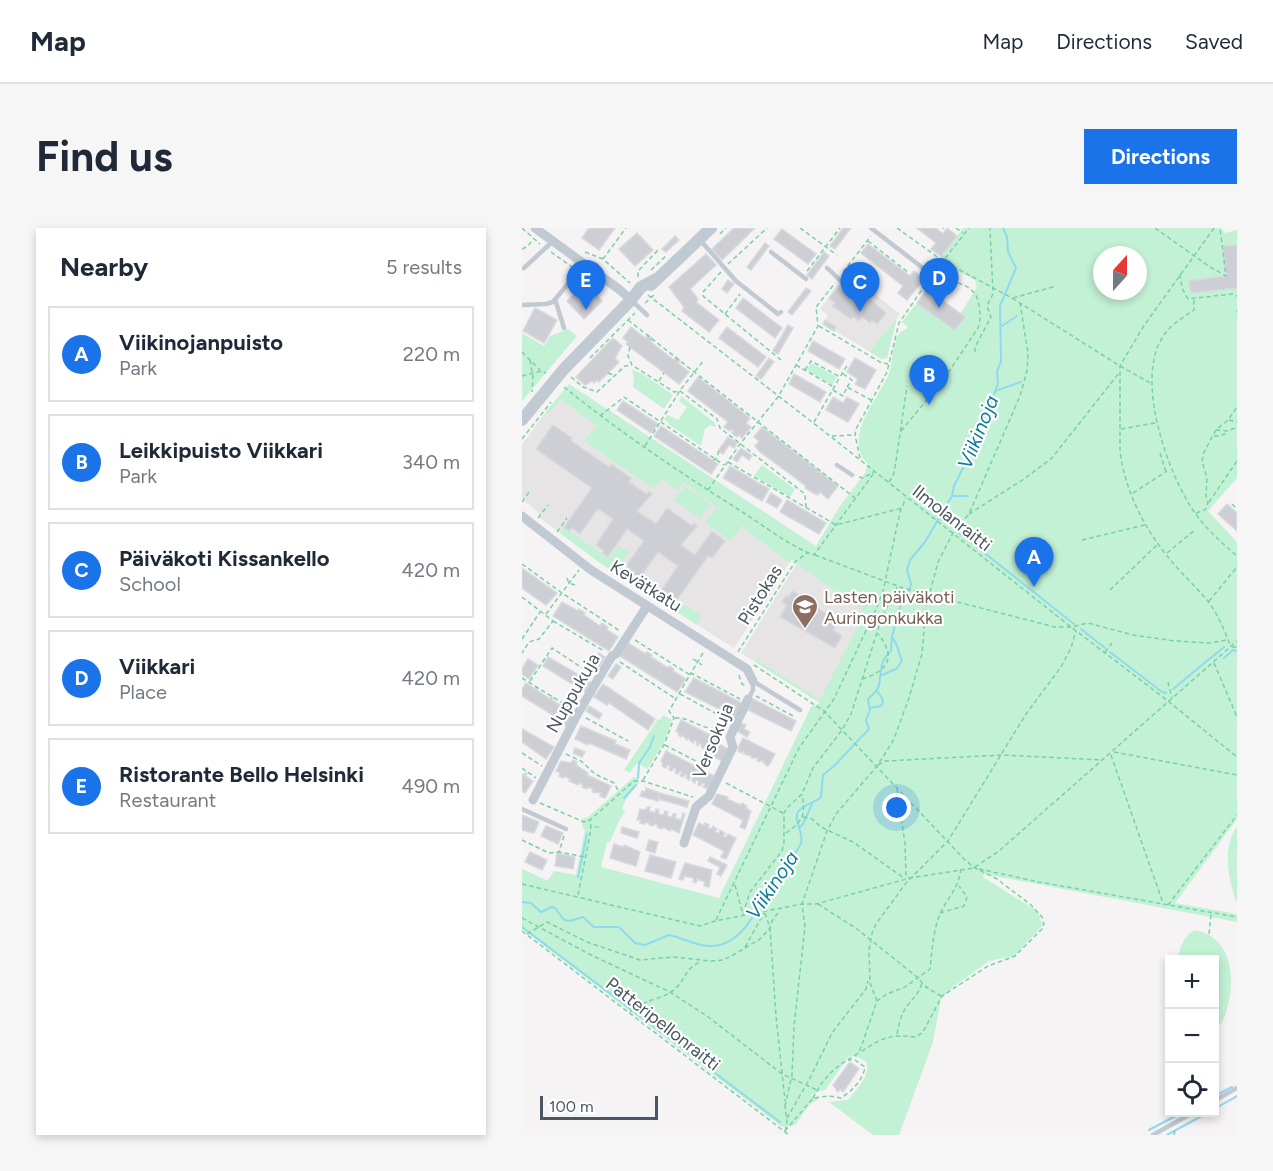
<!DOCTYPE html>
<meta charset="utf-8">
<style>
body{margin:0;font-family:Figtree,sans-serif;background:#f6f6f7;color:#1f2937}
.controls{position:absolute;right:18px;bottom:18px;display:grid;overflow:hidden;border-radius:0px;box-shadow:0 3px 9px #0003}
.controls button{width:54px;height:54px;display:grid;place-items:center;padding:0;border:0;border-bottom:2px solid #e0e1e3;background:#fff;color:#1f2937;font:30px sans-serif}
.compass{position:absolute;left:571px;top:18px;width:54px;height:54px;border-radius:50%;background:#fff;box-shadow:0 3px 9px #0003;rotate:21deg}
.scale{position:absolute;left:18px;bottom:15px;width:118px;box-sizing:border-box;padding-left:6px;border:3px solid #4a5661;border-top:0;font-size:16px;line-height:21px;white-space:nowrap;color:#4a5661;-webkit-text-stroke:4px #fff;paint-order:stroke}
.you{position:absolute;left:375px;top:580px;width:21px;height:21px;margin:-15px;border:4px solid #fff;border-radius:50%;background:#1a73e8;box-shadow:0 0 0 9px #1a73e833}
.badge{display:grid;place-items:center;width:39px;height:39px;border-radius:50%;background:#1a73e8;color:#fff;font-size:20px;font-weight:700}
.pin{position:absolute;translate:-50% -50px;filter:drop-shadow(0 2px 3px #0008)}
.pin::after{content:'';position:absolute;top:32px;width:21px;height:18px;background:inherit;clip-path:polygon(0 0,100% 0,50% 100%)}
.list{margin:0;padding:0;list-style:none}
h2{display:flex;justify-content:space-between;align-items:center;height:78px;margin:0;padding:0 24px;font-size:26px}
h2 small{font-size:20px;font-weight:400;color:#747a83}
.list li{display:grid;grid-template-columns:39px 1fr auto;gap:18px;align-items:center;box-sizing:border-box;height:96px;margin:0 12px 12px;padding:0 12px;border:2px solid #e0e1e3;border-radius:0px}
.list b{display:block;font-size:22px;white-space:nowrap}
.list p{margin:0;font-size:20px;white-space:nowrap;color:#747a83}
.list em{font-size:20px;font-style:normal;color:#747a83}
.icon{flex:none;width:33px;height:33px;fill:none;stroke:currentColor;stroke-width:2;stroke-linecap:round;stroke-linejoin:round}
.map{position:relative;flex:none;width:715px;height:907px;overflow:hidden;border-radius:0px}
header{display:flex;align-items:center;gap:36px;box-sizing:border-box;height:84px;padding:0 30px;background:#fff;border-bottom:2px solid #e0e1e3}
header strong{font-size:28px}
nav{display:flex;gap:33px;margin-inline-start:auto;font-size:21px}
.intro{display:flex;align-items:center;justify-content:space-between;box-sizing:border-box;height:144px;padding:0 36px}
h1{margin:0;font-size:42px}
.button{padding:15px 27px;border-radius:0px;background:#1a73e8;color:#fff;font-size:21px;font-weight:700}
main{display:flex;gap:36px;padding:0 36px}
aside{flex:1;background:#fff;border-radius:0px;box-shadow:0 3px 9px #0003}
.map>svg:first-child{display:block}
.education{fill:#e6e4e5}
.green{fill:#c3f1d5;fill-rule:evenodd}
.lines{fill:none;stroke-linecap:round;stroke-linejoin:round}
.stream{stroke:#90daee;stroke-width:2}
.building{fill:#cdcfd5;stroke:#d7d9de;stroke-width:1.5}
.path{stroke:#7ad0a6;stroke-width:1.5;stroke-dasharray:4.5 3;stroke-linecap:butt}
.service{stroke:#c1cad2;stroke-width:4.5}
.minor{stroke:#c1cad2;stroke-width:9}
.tertiary{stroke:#c1cad2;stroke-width:12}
.path-bridge{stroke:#7ad0a6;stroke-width:1.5;stroke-dasharray:4.5 3;stroke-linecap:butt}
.labels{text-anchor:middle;stroke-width:4.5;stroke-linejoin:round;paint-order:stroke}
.street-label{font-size:18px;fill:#4a5661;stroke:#fff}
.education-label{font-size:18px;fill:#785e54;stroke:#fff;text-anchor:start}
.water-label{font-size:20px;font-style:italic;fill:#0c7c9b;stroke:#fff}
</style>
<header>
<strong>Map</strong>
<nav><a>Map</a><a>Directions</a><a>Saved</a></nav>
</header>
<div class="intro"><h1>Find us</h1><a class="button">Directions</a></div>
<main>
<aside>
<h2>Nearby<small>5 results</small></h2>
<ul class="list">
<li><span class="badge">A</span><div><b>Viikinojanpuisto</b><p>Park</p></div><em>220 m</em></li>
<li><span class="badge">B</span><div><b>Leikkipuisto Viikkari</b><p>Park</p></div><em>340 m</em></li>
<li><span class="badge">C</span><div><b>Päiväkoti Kissankello</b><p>School</p></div><em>420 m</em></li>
<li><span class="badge">D</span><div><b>Viikkari</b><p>Place</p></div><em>420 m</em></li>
<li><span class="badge">E</span><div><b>Ristorante Bello Helsinki</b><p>Restaurant</p></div><em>490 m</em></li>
</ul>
</aside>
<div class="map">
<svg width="715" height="907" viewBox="0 0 715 907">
<rect width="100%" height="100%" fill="#f5f3f3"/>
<!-- education -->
<path class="education" d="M324,44L378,86L347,123L301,96L306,87L298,81L321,51L320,50Z
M39,172L75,198L63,212L133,260L140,251L161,254L223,297L221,300L267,335L212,420L78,335L18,290L16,284L0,271V217L23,185L26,186Z
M275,335L343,384L299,475L219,425Z"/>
<!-- green -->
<path class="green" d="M441,0H699L703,5L715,2V250L686,283L715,314V591L653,675L715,686V694L462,646L461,649L515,683L521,697L492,728L467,733L431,759L419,771L411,814L377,907H351L307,874L326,872C334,861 350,847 344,833L331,828L326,829L304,861L288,867L297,871L288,876L273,897L260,899L0,701V641L24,652L27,651L32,643L54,647L63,602L61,600L59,591L66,589L112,549L116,550L117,555L105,570L100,580L103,584L98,591L88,614H85L79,639L197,670L289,479L298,475L235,435L234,431L239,429L237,433L298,472L343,384L270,332L267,335L221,300L222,298L161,254L155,262L140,251L132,261L62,213L75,198L39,172L26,186L23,185L47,156L294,318L318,278L343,245L346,236C320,210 355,172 366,148C372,135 369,119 376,107C379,103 383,102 386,99L380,94L395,75L433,102L443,89L439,85L455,59L453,52L416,33ZM580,27H616V63H580Z
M375,90L365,130L359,131L347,123Z
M46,101L55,108L0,173V105L22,118L28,108Z
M289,135L315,149L310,157L285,142Z
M110,142L121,146L151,167L142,181L111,159L112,150Z
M159,168L193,195L194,199L188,197L183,201L179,218L148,197L142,191L146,187L156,192L165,179L157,173Z
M240,237L273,261L268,269L232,248Z
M163,258L189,276L178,291L152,272Z
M194,279L220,297L209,313L183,294Z
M42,299L87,331L96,318L107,324L97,338L142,368V372L153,379L158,374L179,388L175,397L78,335L38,305Z
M141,487L150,492L141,517L125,541L115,535L108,545L102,542L136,491L138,492Z
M715,598V675C706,651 700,620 715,598Z
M673,702C715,710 715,762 700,795L693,799L692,732L656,731C658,719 661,708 673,702Z"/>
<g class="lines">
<!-- stream -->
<path class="stream" d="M480,98L495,88
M473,163L499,154
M431,268H446
M418,291L426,296
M436,304L552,396
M559,401L583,420
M588,424L640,464L644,465
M702,430L711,422L715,423
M358,448L374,441L380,433C376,424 376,416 370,409
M651,461L702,419
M348,480L359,478L361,475L360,470L355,463
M116,550L117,535L128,519L132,508
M102,570L114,557
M73,599H76
M278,599L281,596L290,576
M56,649L65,606
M0,674L9,675L19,684L30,679L33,680L42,692L48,693L61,689L72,699H97L113,715L117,716L123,717L147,707C161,710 172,717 187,718C222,720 239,673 253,648C260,636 275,628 279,615C282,605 271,592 276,584C281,576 293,575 299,569L301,547L312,538L347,501L344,492L348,482L346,471C349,468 354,464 356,460C361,446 355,436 369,423L370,409L379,376L386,368L389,356L385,342L388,332L403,314L430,268L432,258L449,224L452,205L464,187L473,164L476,155L475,143L479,134L478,78L494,40L486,24L485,9L481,0
M0,699L258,894
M692,868L710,859
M692,881L715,868
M627,902L661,884
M645,907L687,884"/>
</g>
<!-- building -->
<path class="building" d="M67,0H93L77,22L60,10Z
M212,0H233L200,32L190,21Z
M321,0H329L313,21L308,18Z
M395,0H414L421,6L425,0L435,8L419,28L409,21L414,15Z
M260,1L294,26L286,36L252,11Z
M115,5L131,22L113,38L97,21Z
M153,8L157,12L144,24L140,21Z
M243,15L247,18L229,42L225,39Z
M346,16L388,48L392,43L402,51L385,72L376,65L381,58L339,25Z
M715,17V60L669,65L667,53L704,48L701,18Z
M302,24L307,28L290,51L285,47Z
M184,26L194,37L168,61L176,71L174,74L197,92L187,104L160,83L162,79L147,59Z
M206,52L212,56L205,65L200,61Z
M63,55L80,73L62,91L45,73Z
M316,58L328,67L334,59L364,85L355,96L350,92L348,95L340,89L337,93L331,88L329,91L311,78L313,75L307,70Z
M284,60L289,63L270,87L266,84Z
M405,61L443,89L433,102L395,75Z
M221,70L260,100L253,110L214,80Z
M13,80L35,92L22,115L1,103Z
M303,92L314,99L312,103L301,96Z
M266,97L271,100L256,126L251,123Z
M109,99L123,110L126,107L131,111L129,114L152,132L154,129L158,133L156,135L167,144L157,156L104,116L106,114L101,110Z
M205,99L244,129L236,139L197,110Z
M91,110L100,118L93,130L97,134L77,154L75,152L72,155L70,153L63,157L54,149Z
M291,113L323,131L317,141L286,123Z
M247,130L252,134L239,151L234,148Z
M333,130L354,142L343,161L333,156L336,151L325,144Z
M272,146L304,164L298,174L267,156Z
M176,149L228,190L224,195L229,199L220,210L217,207L215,209L210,205L211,203L209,201L208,203L202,199L206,194L166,163Z
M311,169L321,175L325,169L337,176L326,194L304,182Z
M101,173L136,196L129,205L95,182Z
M31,197L50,210L48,212L87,239L89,236L109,250L107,254L125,266L127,263L130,266L115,283L134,296L145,280L170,298L172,295L175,298L159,317L173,327L190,303L203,313L190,330L186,328L152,376L139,363L156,338L136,324L117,351L111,347L112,344L104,338L122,313L105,301L86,329L80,325L82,323L74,317L91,291L76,281L58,306L50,300L47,303L42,299L70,260L14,221Z
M139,198L196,236L189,246L132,208Z
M240,199L316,258L306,271L298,264L296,267L291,265L283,260L284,258L237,223L233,218L237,213L232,209Z
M206,209L215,215L212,220L207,217L201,226L196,223Z
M219,220L230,228L227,232L220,227L215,234L211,231Z
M208,238L247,261L240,273L201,250Z
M249,265L260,272L255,280L244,274Z
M265,272L304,295L297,306L258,284Z
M705,276L715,285V303L696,286Z
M0,340L35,365L24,377L0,360Z
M249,350L255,354L240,378L233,374Z
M271,363L316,394L311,402L320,408L313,420L258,389L265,377L260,374L264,368L266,369Z
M40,374L56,383L57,381L63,385L62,387L78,398L80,395L86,399L85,402L96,409L87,423L31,388Z
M106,415L123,426L125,424L130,427L129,429L146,440L147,438L152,441L151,443L164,451L155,464L98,428Z
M77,425L83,429L76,441L69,437Z
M26,429L69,454L63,464L21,438Z
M6,431L16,437L7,451L0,446V441Z
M94,436L99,439L91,451L86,448Z
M172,450L220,475L213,489L209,487V484L208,486L204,484L205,482L202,483L199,482L198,478L197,481L163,464Z
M4,455L13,461L14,459L16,460L15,462L28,471L29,468L31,470L30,472L43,480L45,478L47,479L45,481L52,486L45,499L38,494L39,492L0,468V461Z
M81,456L133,491L126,502L87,475L85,477L72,469Z
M231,471L274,493L269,503L226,482Z
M67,478L80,486L77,491L64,483Z
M159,492L188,507L191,502L200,507L195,515L206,521L200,533L186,526L188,523L185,522L186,520L183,518L182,521L179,519L180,517L178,515L176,518L174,516L175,514L172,512L171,515L166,510L165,512L160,507L159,509L156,507L157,505L154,503Z
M219,495L224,497L222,501L228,504L225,509L215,503Z
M59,498L94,513L93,516L108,522L104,531L67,515L66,517L53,511Z
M0,501L32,519L24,531L0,514Z
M221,510L253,526L247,537L245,538L239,532L238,534L235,533L236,530H229L230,528L222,526L223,524L221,523L220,525L216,523L217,521L216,520Z
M53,520L63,524L60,529L51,525Z
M144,523L192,548L185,561L181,559L183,556L180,555L178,558L176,557L177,553L174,552L173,555L170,553L171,550L168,549L167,552L164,550L165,547L163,546L161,549L158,548L160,544L158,543L156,546L153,545L154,541L151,540L150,543L147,542L148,538L145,537L144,540L140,538L141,535L139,533Z
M51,532L55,534L54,537L66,545L65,547L89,558L83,570L78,568L79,565L70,564L71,561L66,559L65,561L60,559L61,557L57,555L56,557L47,553L48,551L42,548L41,550L37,548L38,545L34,543L39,533L49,535Z
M3,545L5,546L3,548L11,553L3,565L0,563V546L2,547Z
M124,560L138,565L136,573L118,568L120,563L123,564Z
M138,565L167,573L165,579L136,571Z
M195,566L206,569L205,571L219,577L220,575L225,578L224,580L229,583L223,601L218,599L221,592L190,576Z
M125,579H128L127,583L133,585L134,581L137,582L136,586L142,587L143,583L146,584L145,588L150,589L151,586H154L153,590L159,592L161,585L163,586L157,605L149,601L148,603L141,599L140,601L135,599L136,597L132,596L131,598L127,597V595L123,594V596L118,595L119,592H115L118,581L124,582Z
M0,587L17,594L12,605L0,602Z
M177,595L182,598L183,595L187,597L186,600L189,601L191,598L195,601L193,604L197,605L198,602L203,605L201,608L204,609L206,606L214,610L204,631L199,629L202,623L171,607Z
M24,598L41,605L36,616L19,608Z
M100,599L117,604L115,610L99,605Z
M127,612L136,614L133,625L124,622Z
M92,616L101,619L102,617L118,624L114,638L88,630Z
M8,624L25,632L20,642L3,634Z
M35,625L53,629L51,641L33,638Z
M128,627L154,634L149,650L123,643Z
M188,629L205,637L199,648L195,646L198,639L186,633Z
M163,635L190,642L187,659L182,658L183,654L175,651L174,655L171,654L172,650L162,648L161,652L157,651Z
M328,834L337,841L321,864L318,861L316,864L311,857Z"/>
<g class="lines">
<!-- path -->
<path class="path" d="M0,0L18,16
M278,0L315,27
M375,0L421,33L490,70L598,138L630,156
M420,0H422
M434,0L441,5
M633,0L688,39L704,48L698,0
M692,0L621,99L598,138V223C603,264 624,304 651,335C662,348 675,360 686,373C696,386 703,404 709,419
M198,6L204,0
M346,13L387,45
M0,21L6,18L11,11
M29,24L50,39
M63,24L81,31L108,55
M81,31L104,0
M206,36L245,0
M129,42L145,27
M414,42L447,0
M285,43L318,0
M199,44L181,64V68L259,132
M321,44L349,8
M658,46L660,60L666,71L710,66L715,68
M116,49V43L137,21
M126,67L308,208L549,399L646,473L715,529
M491,70L531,59L533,61
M672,72V82C659,91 647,97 639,112C614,155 646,247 673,285C685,302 700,315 715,328
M123,75L133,66
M714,83H715
M203,86L218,66
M106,92L333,270
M297,98L358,134L366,136
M108,119L106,128L110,137L152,164L158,163L195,191L198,200L283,266L284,280
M0,124L18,142
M453,124V119L469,89L465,78L471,66L468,0
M68,130L113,85
M8,132L11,150L10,164
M274,137L312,159
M283,142L289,133L318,149L326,136
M86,145L92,147
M321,146L330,152L325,159
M0,148L19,143L24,145
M49,149L61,159L75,164L103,138L110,137
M137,153L142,145
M42,159C99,205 160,246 222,285C244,299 267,318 292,327L352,245
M311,162L321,168L325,159L349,172
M78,188L102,169L202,237
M707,192L715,194
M292,194L318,149
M599,201L633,195
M694,202L706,203L715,199
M379,203L422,151L456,100C459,92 458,85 457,77C454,56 434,55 417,49
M310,208L332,207
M692,208H698L704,205
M0,211L29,174
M123,218L159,161L182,132
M638,225L644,244
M338,230L333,207L334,201L365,144L377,95L406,53
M206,234L314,297L380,280
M337,249L341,250L352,244
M367,254L371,248L373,240L385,158
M186,262L218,216L256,169L296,98L294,79L313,55
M611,265L645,243
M0,274L7,264
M687,274L715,233
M710,276L715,281
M674,285L683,282L686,275L684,268L685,250L680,233L682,224L694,202L706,192L715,179
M447,286L502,251L530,230L597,145
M16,290L26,277
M35,304L45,290
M560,312L623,297
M645,325L674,301
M293,327L381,360L533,399H549L566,395L611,407L653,413L688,415L706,412
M0,336L40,365L98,403
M45,350L47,355L53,357
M588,362L635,317
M0,369L31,393L17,411L7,414L0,425
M687,373L715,339
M24,386L57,342
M31,393L82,423
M0,411L18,384
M113,412L168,447
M710,419H715
M216,424L273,334L285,325
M583,424L590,415
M181,425L169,445L218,471
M171,431L180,437
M98,434L154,471
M692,435L715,489
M232,437L302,483L444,633L453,640L475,651L509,677L520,689L522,696L520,701L493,728L466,738L420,768L401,804L394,809C366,806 360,810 337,825
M217,447L220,456L224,458
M0,450L50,481
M340,451C366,443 375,429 356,406
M8,453L30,420L68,445
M646,454L650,470
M158,466L206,492
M234,468L273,489
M64,490L106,513
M153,490C166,489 175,498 188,500C194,501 196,500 202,503
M143,517L189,541
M592,524L715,547
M0,525L20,538
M44,526L59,533L73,546L92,555L97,564
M589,527L641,675
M356,537L363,533L480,527L580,532
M0,540L14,550
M121,552L142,517L152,490L147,483L169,445
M204,555L261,585
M375,561L383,615L384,648L387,650
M18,575L62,594L68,592L112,553H121L171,569
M281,589L290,591L299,599L331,614L382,650
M264,605C281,593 284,587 280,567
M42,608L37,624L63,629
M0,612L27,625L37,624
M453,639L477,623L715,413
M457,641L517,654L715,689
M0,656L178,698L193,693L280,676H294L388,650L452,640
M213,657L220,683
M56,667L69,601L68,592
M296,676L335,701L395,749L404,759L419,768
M646,677L715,587
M243,685L248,700L254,788L263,873
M418,685L442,678L445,669L437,658
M221,686L228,664L260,623L262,614V585L266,579L280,566L291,540L320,502L329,486L360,389L375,359
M0,690L67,726L148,764L185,788L260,846L295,862
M194,692L277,520L312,471L355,379L361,363L378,284L384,270
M0,703L267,907
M5,706L25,694L65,714L118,732L151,729L189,733L201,732L213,726L238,711L248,700L250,693L258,682
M687,706L689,686
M223,719L242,685
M355,773L348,755L347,722L350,705L354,696L384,655L426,613L504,486L539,439L549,420L554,403
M108,784C121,771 144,771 154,760C165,749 161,743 179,733
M375,806C377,796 379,785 386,777C392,769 397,765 400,755
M291,870C303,847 314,838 337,825L355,773L365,766L383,759L408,741C410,723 411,701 419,684C427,667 436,662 439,641
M263,878L270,847L272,798L283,699L280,676L305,603L314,586L355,538L371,513L386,473L400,426L404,379L416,334L431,305L447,286L498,168L505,143L506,125L498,75
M265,890L287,852L310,805L344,761L346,753
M263,903L265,895L263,878
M263,903L291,870L307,868L319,870C330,863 341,852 343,839L333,832H326
M652,907L653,902"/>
<!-- service -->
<path class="service" d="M349,0L410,47
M179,13L214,53L256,86L259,84
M249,24L284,51
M0,40H2L30,14
M305,40C314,47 319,55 329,63
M33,71L42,100
M109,72L125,87
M0,77L24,76L31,74L62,36
M315,237L330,247
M231,453L278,482
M227,470L231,462V453
M0,581L44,601
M692,873L715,860
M631,907L672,884"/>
<!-- minor -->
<path class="minor" d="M13,0L98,62L109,72
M0,288L69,342L225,441L231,453
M11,572L56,485L90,428L94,426L125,378
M162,615L174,579L187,568L211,519L208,509L226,471"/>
<!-- tertiary -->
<path class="tertiary" d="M129,57L189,0
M0,192L42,141L109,72L119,59L134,51"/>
<!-- path-bridge -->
<path class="path-bridge" d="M191,232L194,231L197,223"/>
</g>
<!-- icons -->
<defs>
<symbol id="school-pin" viewBox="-11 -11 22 30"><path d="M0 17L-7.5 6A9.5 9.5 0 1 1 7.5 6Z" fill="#8d6e63" stroke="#fff"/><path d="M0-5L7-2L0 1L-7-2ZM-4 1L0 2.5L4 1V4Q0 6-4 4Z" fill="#fff"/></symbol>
</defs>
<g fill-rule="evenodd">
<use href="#school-pin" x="268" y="364" width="30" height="40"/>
</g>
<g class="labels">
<!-- street labels -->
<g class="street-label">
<text transform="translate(430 290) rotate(38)" y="6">Ilmolanraitti</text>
<text transform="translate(124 358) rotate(32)" y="6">Kevätkatu</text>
<text transform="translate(238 367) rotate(-58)" y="6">Pistokas</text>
<text transform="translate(51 465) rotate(-60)" y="6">Nuppukuja</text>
<text transform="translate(191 513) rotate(-68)" y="6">Versokuja</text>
<text transform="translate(141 796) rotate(38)" y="6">Patteripellonraitti</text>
</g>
<!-- education labels -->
<g class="education-label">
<text x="302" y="375">Lasten päiväkoti<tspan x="302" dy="21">Auringonkukka</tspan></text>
</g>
<!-- water labels -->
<g class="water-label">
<text transform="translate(456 204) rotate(-68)" y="7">Viikinoja</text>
<text transform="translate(250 657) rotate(-56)" y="7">Viikinoja</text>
</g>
</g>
</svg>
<div class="controls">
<button>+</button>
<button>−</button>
<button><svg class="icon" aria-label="locate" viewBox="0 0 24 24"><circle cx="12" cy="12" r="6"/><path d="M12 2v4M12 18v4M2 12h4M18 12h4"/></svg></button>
</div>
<svg class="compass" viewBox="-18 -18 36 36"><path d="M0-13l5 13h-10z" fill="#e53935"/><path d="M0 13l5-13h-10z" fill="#747a83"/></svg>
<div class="scale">100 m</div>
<div class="you"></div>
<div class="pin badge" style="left:512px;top:359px">A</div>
<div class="pin badge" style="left:407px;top:177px">B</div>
<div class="pin badge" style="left:338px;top:84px">C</div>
<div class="pin badge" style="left:417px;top:80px">D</div>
<div class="pin badge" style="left:64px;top:82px">E</div>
</div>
</main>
